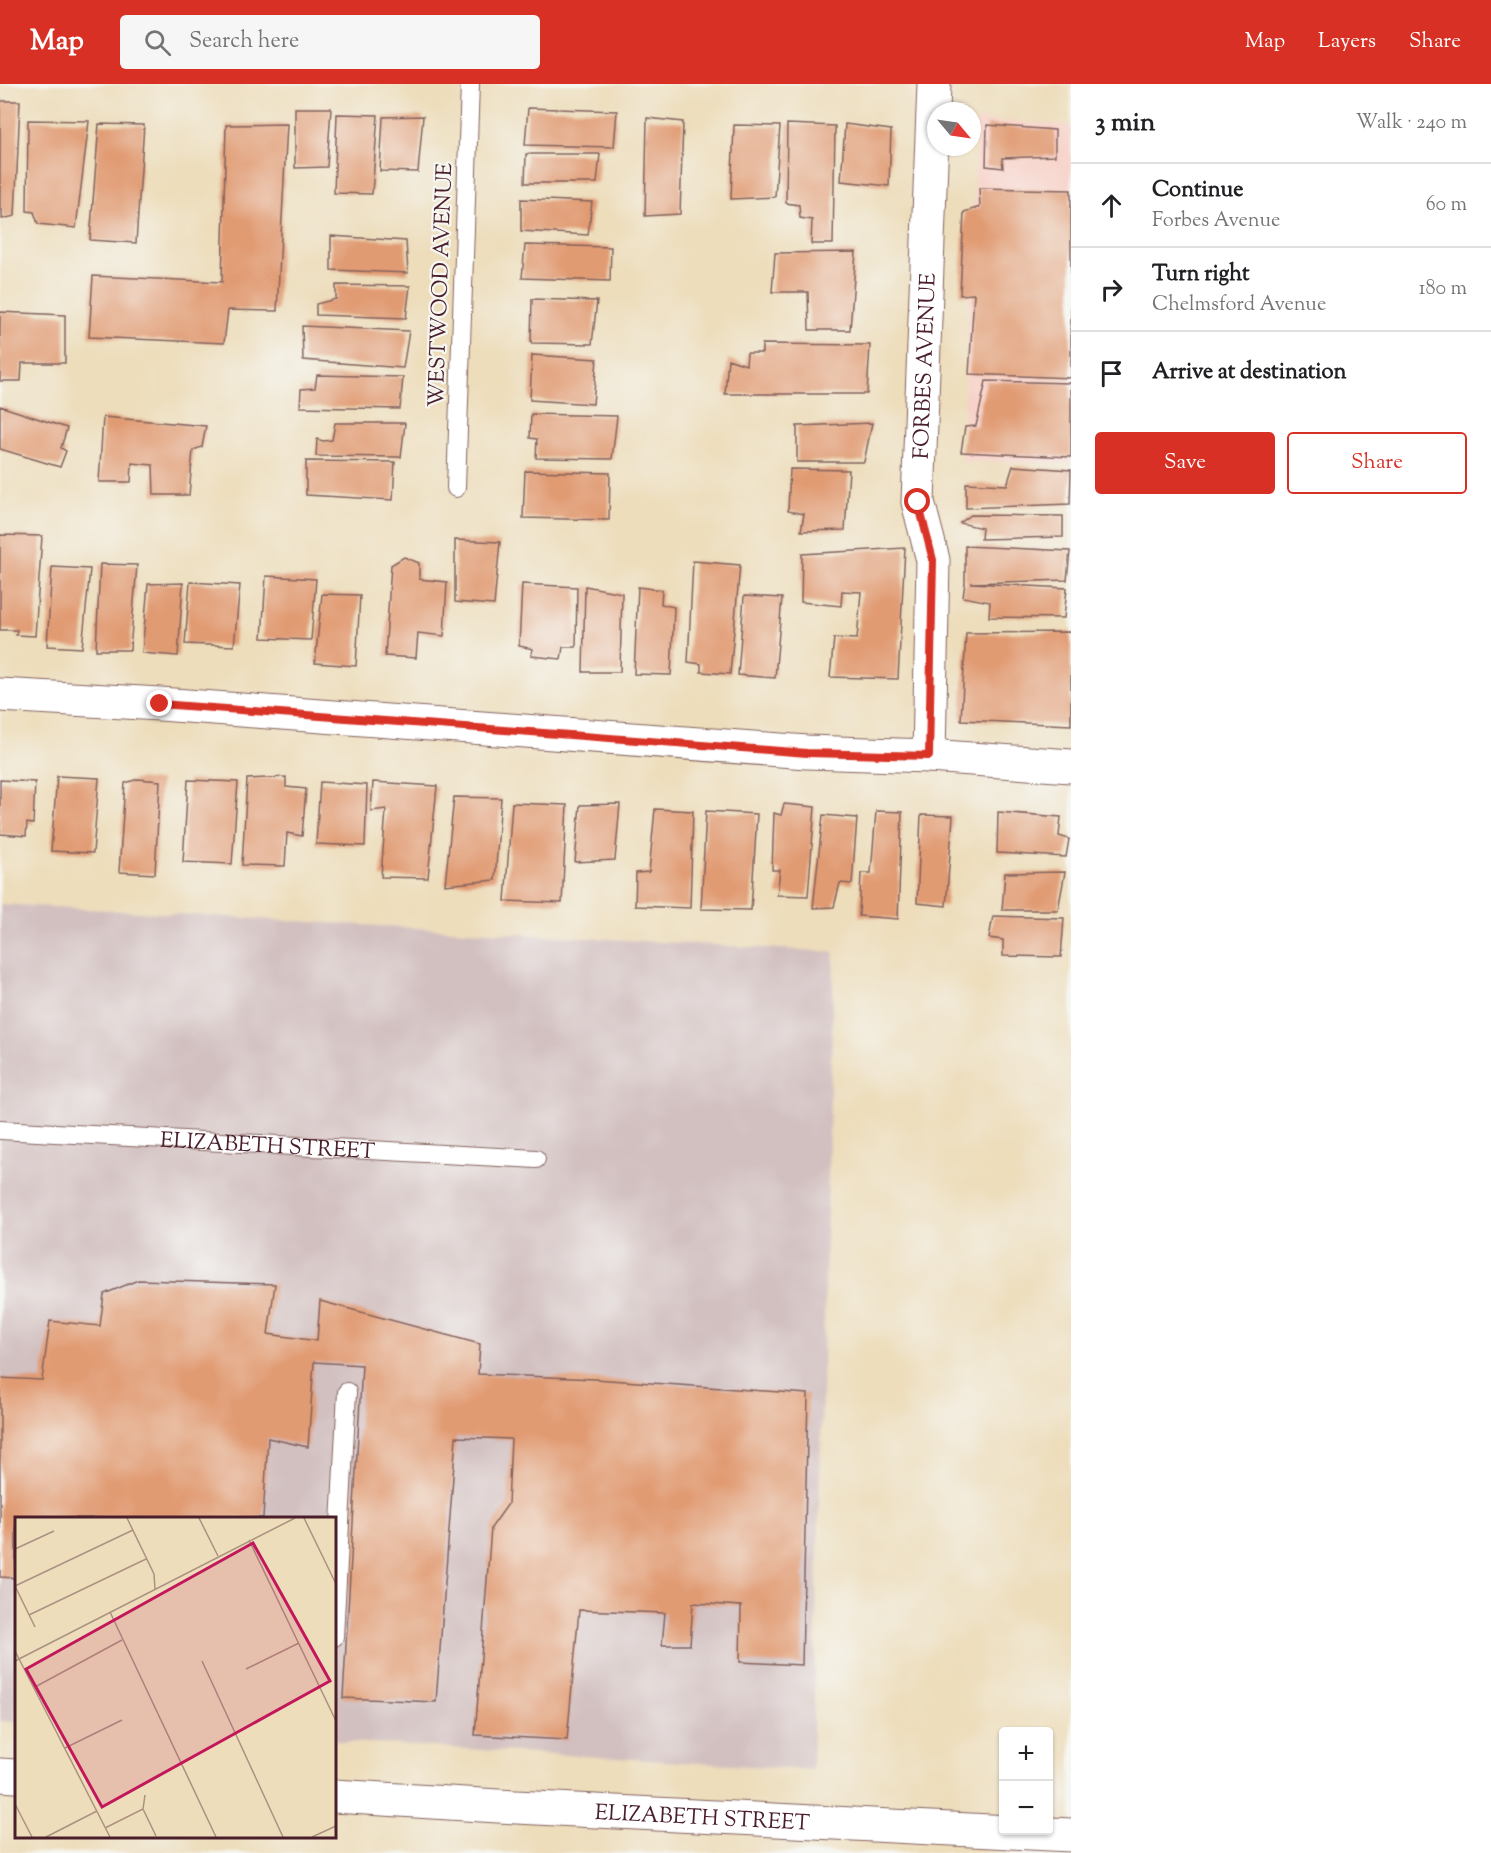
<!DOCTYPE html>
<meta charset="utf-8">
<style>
body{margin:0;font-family:"Sorts Mill Goudy",serif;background:#f6f6f6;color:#202124}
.controls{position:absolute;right:18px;bottom:18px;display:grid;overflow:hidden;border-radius:6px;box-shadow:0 2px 4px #0004}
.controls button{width:54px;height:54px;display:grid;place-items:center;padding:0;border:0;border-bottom:2px solid #e0e0e0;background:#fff;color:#202124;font:30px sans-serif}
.compass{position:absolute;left:927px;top:18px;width:54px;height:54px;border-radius:50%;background:#fff;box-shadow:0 2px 4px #0004;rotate:119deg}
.stop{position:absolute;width:18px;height:18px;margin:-14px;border:4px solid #d93025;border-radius:50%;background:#fff}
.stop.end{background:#d93025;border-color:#fff;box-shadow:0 2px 6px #0008}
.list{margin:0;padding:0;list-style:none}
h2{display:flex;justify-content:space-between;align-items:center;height:78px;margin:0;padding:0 24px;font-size:26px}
h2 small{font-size:20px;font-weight:400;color:#757577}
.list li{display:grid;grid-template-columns:39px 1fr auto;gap:18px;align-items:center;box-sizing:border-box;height:84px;padding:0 24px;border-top:2px solid #e0e0e0}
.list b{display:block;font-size:22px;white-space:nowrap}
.list p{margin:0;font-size:20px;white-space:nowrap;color:#757577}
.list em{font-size:20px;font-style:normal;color:#757577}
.actions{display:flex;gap:12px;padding:18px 24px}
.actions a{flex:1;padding:14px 0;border:2px solid #d93025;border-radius:6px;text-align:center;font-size:21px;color:#d93025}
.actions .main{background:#d93025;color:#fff}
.icon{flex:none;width:33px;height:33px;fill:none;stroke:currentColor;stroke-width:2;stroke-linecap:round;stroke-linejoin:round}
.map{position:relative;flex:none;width:1071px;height:1769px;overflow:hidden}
header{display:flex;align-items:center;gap:36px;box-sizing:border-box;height:84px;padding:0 30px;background:#d93025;color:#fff}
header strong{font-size:28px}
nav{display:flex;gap:33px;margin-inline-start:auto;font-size:21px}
.search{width:420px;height:54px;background:#f6f6f6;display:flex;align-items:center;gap:15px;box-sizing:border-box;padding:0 21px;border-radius:6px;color:#757577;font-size:22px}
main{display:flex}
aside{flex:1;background:#fff}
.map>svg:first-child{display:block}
.built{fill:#f7d1c8}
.industrial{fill:#d2bfc0}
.building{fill:#e19b73}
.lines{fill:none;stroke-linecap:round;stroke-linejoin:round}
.lane-casing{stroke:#83625d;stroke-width:20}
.street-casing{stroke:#83625d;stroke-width:35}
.lane{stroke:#fff;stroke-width:18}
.street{stroke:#fff;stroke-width:33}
.route{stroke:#d93025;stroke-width:8}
.labels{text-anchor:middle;stroke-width:4.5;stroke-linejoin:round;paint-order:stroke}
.street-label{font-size:22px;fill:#4a1f2b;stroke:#f6f6f2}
.inset-road{fill:none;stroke:#ac9181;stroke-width:1.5}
.view{fill:#c2185b;fill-opacity:0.15;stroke:#c2185b;stroke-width:3}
.inset-edge{fill:none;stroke:#4a1f2b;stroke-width:3}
</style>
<header>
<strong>Map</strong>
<div class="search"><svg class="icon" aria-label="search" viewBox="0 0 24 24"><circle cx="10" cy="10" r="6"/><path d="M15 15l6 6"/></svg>Search here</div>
<nav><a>Map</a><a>Layers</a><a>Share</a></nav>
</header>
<main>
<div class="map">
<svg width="1071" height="1769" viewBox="0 0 1071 1769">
<rect width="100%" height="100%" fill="#f6f6f2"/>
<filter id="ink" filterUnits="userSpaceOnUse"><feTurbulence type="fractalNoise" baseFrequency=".0167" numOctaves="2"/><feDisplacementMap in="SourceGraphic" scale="12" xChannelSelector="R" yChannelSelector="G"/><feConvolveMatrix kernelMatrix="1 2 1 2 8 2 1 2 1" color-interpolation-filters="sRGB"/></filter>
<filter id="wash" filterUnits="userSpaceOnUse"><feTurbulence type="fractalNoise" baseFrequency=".008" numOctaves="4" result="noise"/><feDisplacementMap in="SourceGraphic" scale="24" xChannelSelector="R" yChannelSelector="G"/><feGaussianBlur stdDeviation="1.35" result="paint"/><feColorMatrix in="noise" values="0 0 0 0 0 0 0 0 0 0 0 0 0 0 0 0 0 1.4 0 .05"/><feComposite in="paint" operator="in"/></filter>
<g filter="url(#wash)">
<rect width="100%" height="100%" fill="#edddbb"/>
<!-- built -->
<path class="built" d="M977,36L1071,41V379L962,377Z"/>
<!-- industrial -->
<path class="industrial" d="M0,820L834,868L812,1686L335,1657L334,1434H16V1638L0,1637Z"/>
<g id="blocks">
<!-- building -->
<path class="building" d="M0,17H20L15,132L2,135V126H0Z
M295,24H331L327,83L295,84Z
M528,24L617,27L614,63L525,61Z
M337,30L378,31L372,110L334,109Z
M423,32L418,88L380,87L383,33Z
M647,34L683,38L680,130L645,132Z
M28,36L89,37L76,144L38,140L34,128L27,127Z
M99,40L144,41L136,159L90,156Z
M287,40L277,227L228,226L224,259L89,253L93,192L222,198L226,41Z
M787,40L835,42L833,160H811L812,136L800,134L799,121L786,119Z
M845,40L891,46L889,102L841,97Z
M734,41L780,42L775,113L731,115Z
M987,41L1055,46V72L1002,74L1003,84L986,82Z
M526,70H600L597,99H525Z
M979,104L1071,106V294L969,290L974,210L960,211L964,128L980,123Z
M521,115L592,118L588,151L521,147Z
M331,152L406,157L408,189L331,186Z
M525,161L611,163L610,197L522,194Z
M856,168L850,246H809L808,208H772L775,169Z
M336,201L410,202L406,234L316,231V220L336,215Z
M532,215L597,217L592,260L531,259Z
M0,228L65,231V279H22L21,297H0Z
M302,242L409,247L403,284L303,276Z
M762,260L870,261L867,310H725L728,275L746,281L747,269H762Z
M532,271L597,275L593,320L530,316Z
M317,291L403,293L400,325L300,323L301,305L315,304Z
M986,297L1071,299V373L961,368L965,343L976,342Z
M0,322L67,344L61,364L66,367L60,383L0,365Z
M531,330L617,332L612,375L536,374L537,355L530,354Z
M103,333L206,342L202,363L193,366L189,411H154L153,381L132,379L131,398H99Z
M335,339H405L401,373L316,372L317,355L323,357L332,356Z
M872,339L864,378H797V342Z
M306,377L395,378L393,416L306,411Z
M1013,382L1071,386L1070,420L966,424V399L1007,401Z
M790,385L849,386L845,446L801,447L804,430L788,427Z
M525,387L610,389L609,436L523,434Z
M971,431L1063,432V453L981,455L982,444L960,439Z
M0,451L42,452L35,552L16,551L17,546H0Z
M455,456L500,458L494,521L455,518Z
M965,462L1070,467L1067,496L971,499L1067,504L1064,534L989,533L990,518L963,513L965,499Z
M905,464L898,595L830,593L834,554L857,555L861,508L842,507L841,522L801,518L802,470Z
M404,473L419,479V495L447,498L444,552L418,549L416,574L385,572L391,481Z
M693,477L740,481L730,590L701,588V580L688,578Z
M100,480L137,481L130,566H96Z
M52,483L90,485L82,564L47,562Z
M266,492L316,495L311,556L262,554Z
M190,498L240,501L234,562L185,560Z
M183,499L178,572L142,569L148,500Z
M522,500L577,503L576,563H563L561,575L531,572L533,565L519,562Z
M585,502L622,509L620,588H583Z
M638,503L662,506L661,520L674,523L671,591L634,590Z
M322,510L360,511L356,582L315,579Z
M744,512L782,514L775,594L738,591Z
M1071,548V641L961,636L966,549Z
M57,692L99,694L93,769L51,767Z
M286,693V703L306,705L302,752L287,749L285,782L242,781L247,695Z
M138,695L160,697L155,790L119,788L125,699Z
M0,696L35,698L33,740L27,739L26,752L0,750Z
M188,696L238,698L232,780L183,778Z
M320,698L367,701L365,762L316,760Z
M373,698L437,702L428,794L381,793L386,725L371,727Z
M454,713L501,714L495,796L445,801Z
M512,719L567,721L562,819L505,817Z
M620,720L615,776L575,778L580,721Z
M784,720L815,723L808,812L777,811L780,786H772L774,729L781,731Z
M655,725L693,727L690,824L635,822L636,789L649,788Z
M706,727L757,730L751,826L701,825Z
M876,727L902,728L898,835L859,832L861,789H871Z
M998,728L1061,733L1059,752L1069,755L1066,773L997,769Z
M823,731L857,734L852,800L840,799L834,823L813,824Z
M921,731L953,732L946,822L917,819Z
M1065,788L1058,826H1002L1005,789Z
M993,832L1064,834L1061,873L1003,872V856L989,854Z
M138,1196L275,1200L268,1250L317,1257L320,1217L480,1260L478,1290L595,1295L808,1310L802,1581L740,1578L741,1522L693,1519L690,1561H662L665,1529L579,1526L567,1656L475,1651L491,1444L508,1420L511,1355L456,1353L436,1618L343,1614L362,1281L314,1278L308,1363L268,1354L263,1434H16V1494L0,1493V1294L42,1296L50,1237L100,1242L104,1210Z"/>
</g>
</g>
<g filter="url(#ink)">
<use href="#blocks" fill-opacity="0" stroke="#83625d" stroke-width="1.5"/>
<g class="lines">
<defs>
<g id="lane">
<path d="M456,404L470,0"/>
<path id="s1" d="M0,1046L536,1075"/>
<path d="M334,1553L347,1308"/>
</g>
<g id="street">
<path d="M0,611L160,620L807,668L929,672L1071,682"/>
<path id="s2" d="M929,672L933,476L918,418L934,0"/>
<path d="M0,1691L16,1692"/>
<path id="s3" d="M334,1712L498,1722L1071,1751"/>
</g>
</defs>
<!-- lane casing -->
<use href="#lane" class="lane-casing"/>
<!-- street casing -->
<use href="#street" class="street-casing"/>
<!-- lane -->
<use href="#lane" class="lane"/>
<!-- street -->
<use href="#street" class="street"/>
</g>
</g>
<g class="lines" filter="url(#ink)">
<!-- route -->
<path class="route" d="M160,620L807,669L929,672L933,476L918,418"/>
</g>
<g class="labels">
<!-- street labels -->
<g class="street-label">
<text transform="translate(439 201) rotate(-88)" y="8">WESTWOOD AVENUE</text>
<text dy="8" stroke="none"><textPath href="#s2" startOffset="392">FORBES AVENUE</textPath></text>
<text dy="8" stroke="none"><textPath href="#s1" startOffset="268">ELIZABETH STREET</textPath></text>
<text dy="8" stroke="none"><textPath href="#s3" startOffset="369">ELIZABETH STREET</textPath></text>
</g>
</g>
<!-- overview -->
<g transform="translate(15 1433)">
<rect width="321" height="321" fill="#edddbb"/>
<path class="inset-road" d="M112,1L139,57L140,72M184,1L203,39M289,1L321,67M234,23L321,204M0,32L39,14M0,69L118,13M0,69L20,110M95,95L201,320M14,98L131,42M0,134L95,320M0,144L280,1M187,144L268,320M231,152L284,126M20,170L107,123M50,231L107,203M0,287L17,320M128,292L141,319M90,311L128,292L130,278M31,320L82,294M297,320L321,309"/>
<path class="view" d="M238,26L315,164L87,290L11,152Z"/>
<rect width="321" height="321" class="inset-edge"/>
</g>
</svg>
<div class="controls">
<button>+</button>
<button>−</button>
</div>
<svg class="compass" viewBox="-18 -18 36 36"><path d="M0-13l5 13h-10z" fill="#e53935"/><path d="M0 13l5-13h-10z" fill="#757577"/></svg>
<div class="stop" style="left:918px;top:418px"></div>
<div class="stop end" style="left:160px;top:620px"></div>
</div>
<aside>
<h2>3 min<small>Walk · 240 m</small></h2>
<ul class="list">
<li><svg class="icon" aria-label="ahead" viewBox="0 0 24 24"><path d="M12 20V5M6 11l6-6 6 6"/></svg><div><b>Continue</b><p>Forbes Avenue</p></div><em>60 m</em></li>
<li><svg class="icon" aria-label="right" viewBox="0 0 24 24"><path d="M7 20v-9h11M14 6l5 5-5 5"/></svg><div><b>Turn right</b><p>Chelmsford Avenue</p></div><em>180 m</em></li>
<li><svg class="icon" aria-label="arrive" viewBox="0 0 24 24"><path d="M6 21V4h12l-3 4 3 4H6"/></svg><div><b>Arrive at destination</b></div></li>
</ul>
<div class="actions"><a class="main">Save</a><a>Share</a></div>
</aside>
</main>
